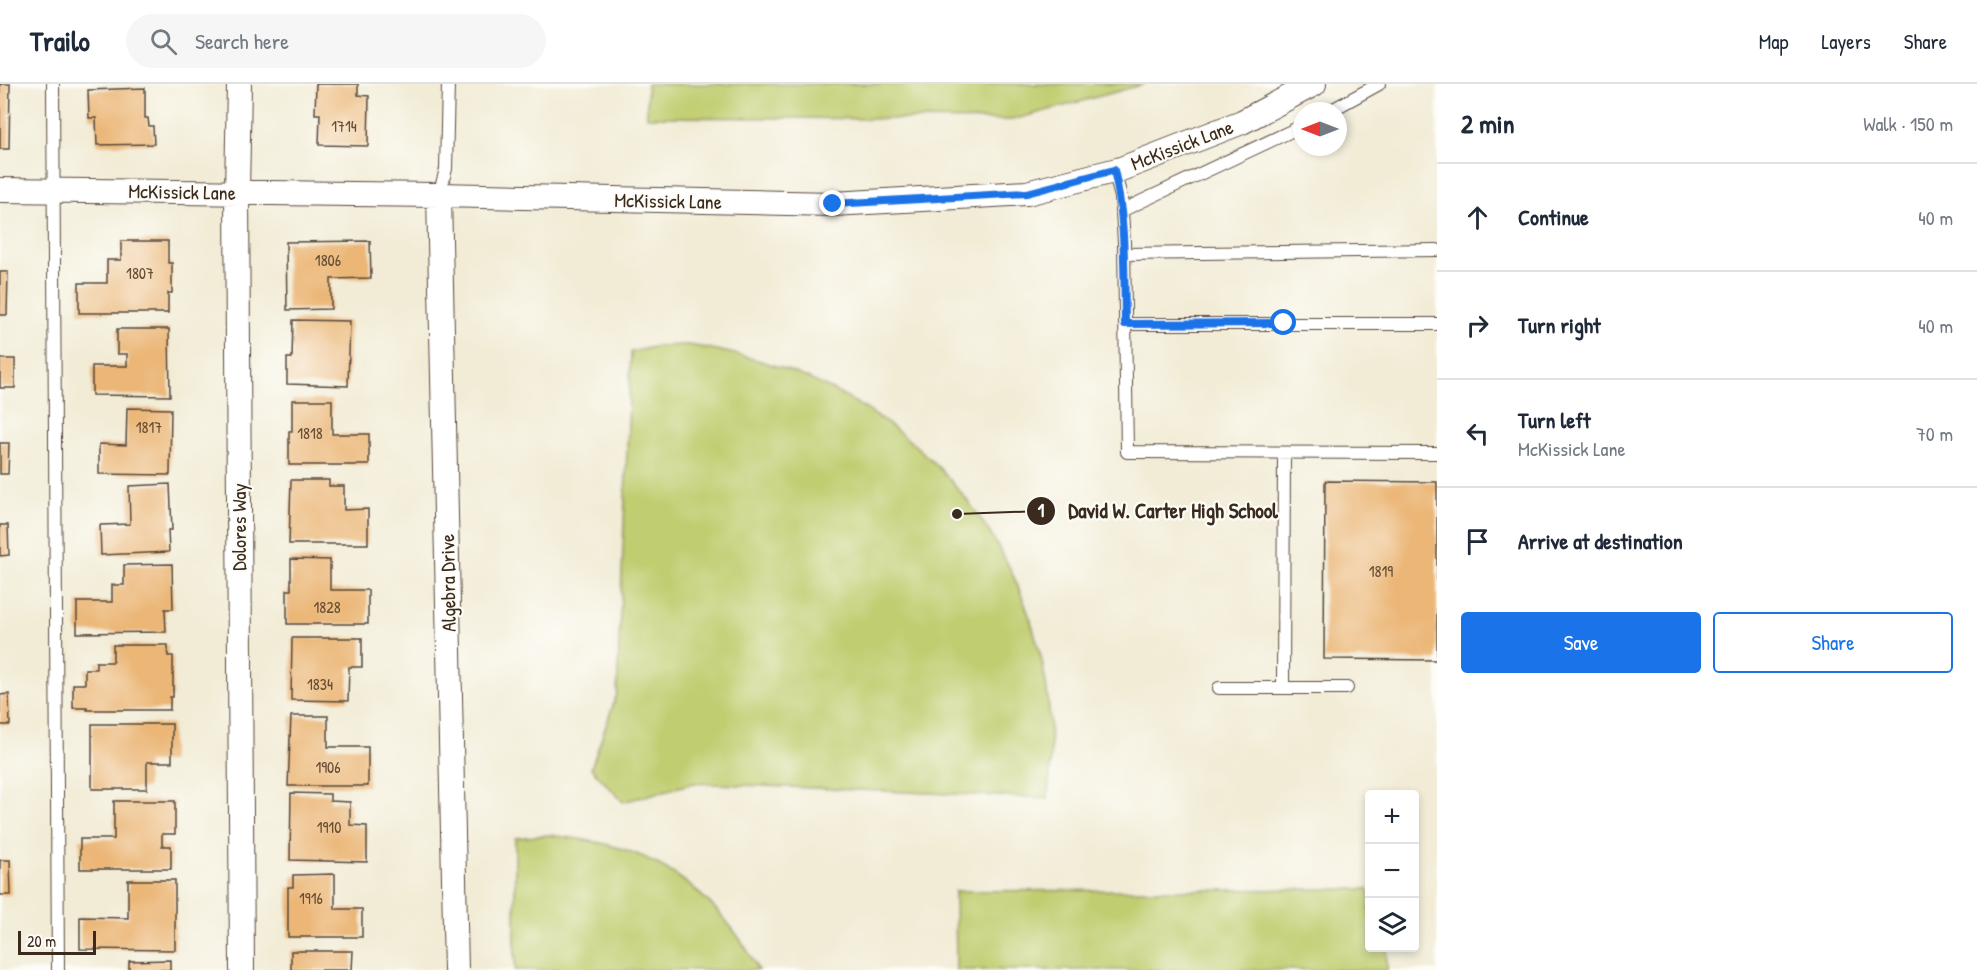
<!DOCTYPE html>
<meta charset="utf-8">
<style>
body{margin:0;font-family:"Patrick Hand",sans-serif;background:#f6f6f7;color:#1f2937}
.controls{position:absolute;right:18px;bottom:18px;display:grid;overflow:hidden;border-radius:6px;box-shadow:0 3px 9px #0003}
.controls button{width:54px;height:54px;display:grid;place-items:center;padding:0;border:0;border-bottom:2px solid #e0e1e3;background:#fff;color:#1f2937;font:30px sans-serif}
.compass{position:absolute;left:1293px;top:18px;width:54px;height:54px;border-radius:50%;background:#fff;box-shadow:0 3px 9px #0003;rotate:270deg}
.scale{position:absolute;left:18px;bottom:15px;width:78px;box-sizing:border-box;padding-left:6px;border:3px solid #3b2a1e;border-top:0;font-size:16px;line-height:21px;white-space:nowrap;color:#3b2a1e;-webkit-text-stroke:4px #fdfcf7;paint-order:stroke}
.stop{position:absolute;width:18px;height:18px;margin:-14px;border:4px solid #1a73e8;border-radius:50%;background:#fff}
.stop.end{background:#1a73e8;border-color:#fff;box-shadow:0 2px 6px #0008}
.list{margin:0;padding:0;list-style:none}
h2{display:flex;justify-content:space-between;align-items:center;height:78px;margin:0;padding:0 24px;font-size:26px}
h2 small{font-size:20px;font-weight:400;color:#747a83}
.list li{display:grid;grid-template-columns:39px 1fr auto;gap:18px;align-items:center;box-sizing:border-box;height:108px;padding:0 24px;border-top:2px solid #e0e1e3}
.list b{display:block;font-size:22px;white-space:nowrap}
.list p{margin:0;font-size:20px;white-space:nowrap;color:#747a83}
.list em{font-size:20px;font-style:normal;color:#747a83}
.actions{display:flex;gap:12px;padding:18px 24px}
.actions a{flex:1;padding:14px 0;border:2px solid #1a73e8;border-radius:6px;text-align:center;font-size:21px;color:#1a73e8}
.actions .main{background:#1a73e8;color:#fff}
.icon{flex:none;width:33px;height:33px;fill:none;stroke:currentColor;stroke-width:2;stroke-linecap:round;stroke-linejoin:round}
.map{position:relative;flex:none;width:1437px;height:886px;overflow:hidden}
header{display:flex;align-items:center;gap:36px;box-sizing:border-box;height:84px;padding:0 30px;background:#fff;border-bottom:2px solid #e0e1e3}
header strong{font-size:28px}
nav{display:flex;gap:33px;margin-inline-start:auto;font-size:21px}
.search{width:420px;height:54px;background:#f6f6f7;display:flex;align-items:center;gap:15px;box-sizing:border-box;padding:0 21px;border-radius:33px;color:#747a83;font-size:22px}
main{display:flex}
aside{flex:1;background:#fff}
.map>svg:first-child{display:block}
.green{fill:#c0cd6f;stroke:#7e7c46;stroke-width:1.5}
.building{fill:#ebb676}
.lines{fill:none;stroke-linecap:round;stroke-linejoin:round}
.service-casing{stroke:#56473a;stroke-width:14}
.minor-casing{stroke:#56473a;stroke-width:26}
.service{stroke:#fff;stroke-width:12}
.minor{stroke:#fff;stroke-width:24}
.route{stroke:#1a73e8;stroke-width:8}
.labels{text-anchor:middle;stroke-width:4.5;stroke-linejoin:round;paint-order:stroke}
.number-label{font-size:16px;fill:#674d34}
.street-label{font-size:20px;fill:#3b2a1e;stroke:#fdfcf7}
.leader{fill:none;stroke:#3b2a1e;stroke-width:2}
.callout-dot{fill:#3b2a1e;stroke:#fdfcf7;stroke-width:2}
.mark-label{font-size:18px;text-anchor:middle;font-weight:bold;fill:#fff}
.callout-label{font-size:21px;text-anchor:middle;font-weight:bold;fill:#3b2a1e;stroke:#fdfcf7;stroke-width:4.5;stroke-linejoin:round;paint-order:stroke}
</style>
<header>
<strong>Trailo</strong>
<div class="search"><svg class="icon" aria-label="search" viewBox="0 0 24 24"><circle cx="10" cy="10" r="6"/><path d="M15 15l6 6"/></svg>Search here</div>
<nav><a>Map</a><a>Layers</a><a>Share</a></nav>
</header>
<main>
<div class="map">
<svg width="1437" height="886" viewBox="0 0 1437 886">
<rect width="100%" height="100%" fill="#fdfcf7"/>
<filter id="ink" filterUnits="userSpaceOnUse"><feTurbulence type="fractalNoise" baseFrequency=".0167" numOctaves="2"/><feDisplacementMap in="SourceGraphic" scale="12" xChannelSelector="R" yChannelSelector="G"/><feConvolveMatrix kernelMatrix="1 2 1 2 8 2 1 2 1" color-interpolation-filters="sRGB"/></filter>
<filter id="wash" filterUnits="userSpaceOnUse"><feTurbulence type="fractalNoise" baseFrequency=".008" numOctaves="4" result="noise"/><feDisplacementMap in="SourceGraphic" scale="24" xChannelSelector="R" yChannelSelector="G"/><feGaussianBlur stdDeviation="1.35" result="paint"/><feColorMatrix in="noise" values="0 0 0 0 0 0 0 0 0 0 0 0 0 0 0 0 0 1.4 0 .05"/><feComposite in="paint" operator="in"/></filter>
<g filter="url(#wash)">
<rect width="100%" height="100%" fill="#f2ecd6"/>
<!-- green -->
<path class="green" d="M647,0H1145L1012,36L647,33Z
M688,261C857,285 994,393 1038,561C1051,610 1053,664 1048,714L694,699L623,718L591,684L617,610L631,268L657,262Z
M550,751C570,754 590,756 609,761C674,777 729,827 758,886H515V754Z
M1369,805L1370,864H1387V886H956L955,807Z"/>
<g id="blocks">
<!-- building -->
<path class="building" d="M0,0H10L9,65H0Z
M316,0H358V11L369,12L368,62L319,61L320,30H315Z
M145,4V34H148L149,42H153L154,60L97,61L96,34H89L88,6Z
M121,157H168V179H172V209H168V229H79V199H107V176H121Z
M370,157L371,194L331,195V225L287,226L286,158Z
M0,188H8L7,231H0Z
M293,236L350,237L348,302L287,300V274H292Z
M117,245H169L170,312L92,311V282H127V270H117Z
M0,275H15V304H0Z
M292,316H332V350H369V381H289V347H292Z
M127,324L171,325L170,391L99,390V360L126,361Z
M0,359H9L8,390H0Z
M291,396H329V402H344V426L368,425V460H289Z
M1325,397L1437,398V576L1324,575Z
M170,400L172,446H168L169,468L101,471L100,441L130,440L129,402Z
M0,441H8L9,471L0,472Z
M291,475L330,476V506H368V540H287V506H291Z
M172,480L173,525H165L166,548L77,549V518H112V501H124V481Z
M292,554H362V583H349L348,617L291,616Z
M113,561H168V572H173V613H170V626H87V624H73V600H85V585H96V578H113Z
M9,610L10,641H0V611Z
M291,632H328V663H368V702H288Z
M92,640H172V678H147V705H92Z
M291,709L330,710V717L350,718V741L367,742V778L290,776Z
M114,717H175V750H162V762H171V785H80V755H114Z
M0,776H10L11,811H0Z
M335,790V825H362V853H288V803H293V791Z
M128,796H175V866L80,865V833L128,834Z
M291,867H353L352,886H291Z
M170,876V886H129V877Z"/>
</g>
</g>
<g filter="url(#ink)">
<use href="#blocks" fill-opacity="0" stroke="#56473a" stroke-width="1.5"/>
<g class="lines">
<defs>
<path id="service" d="M53,0L58,886
M1330,27L1379,0
M1114,86L1121,113L1124,158L1127,368L1437,369
M439,111L446,85L448,0
M1121,127L1302,42
M1124,170L1437,166
M1125,240H1437
M1219,604H1347
M1283,604L1284,369"/>
<path id="minor" d="M239,0L237,109L242,886
M0,106L439,111L833,120L1027,109L1121,85L1242,38L1314,0
M439,111L456,886"/>
</defs>
<!-- service casing -->
<use href="#service" class="service-casing"/>
<!-- minor casing -->
<use href="#minor" class="minor-casing"/>
<!-- service -->
<use href="#service" class="service"/>
<!-- minor -->
<use href="#minor" class="minor"/>
</g>
</g>
<g class="lines" filter="url(#ink)">
<!-- route -->
<path class="route" d="M833,120L1027,109L1114,86C1126,137 1124,188 1125,240L1284,239"/>
</g>
<g class="labels">
<!-- number labels -->
<g class="number-label">
<text x="344" y="48">1714</text>
<text x="328" y="182">1806</text>
<text x="140" y="195">1807</text>
<text x="149" y="349">1817</text>
<text x="310" y="355">1818</text>
<text x="1381" y="493">1819</text>
<text x="327" y="529">1828</text>
<text x="320" y="606">1834</text>
<text x="328" y="689">1906</text>
<text x="329" y="749">1910</text>
<text x="311" y="820">1916</text>
</g>
<!-- street labels -->
<g class="street-label">
<text transform="translate(1182 61) rotate(-21)" y="7">McKissick Lane</text>
<text transform="translate(182 108) rotate(1)" y="7">McKissick Lane</text>
<text transform="translate(668 117) rotate(1)" y="7">McKissick Lane</text>
<text transform="translate(239 443) rotate(-90)" y="7">Dolores Way</text>
<text transform="translate(448 499) rotate(-91)" y="7">Algebra Drive</text>
</g>
</g>
<!-- callouts -->
<path class="leader" d="M957 430L1041 427"/>
<g class="callout-dot">
<circle cx="957" cy="430" r="6"/>
<circle cx="1041" cy="427" r="15"/>
</g>
<g class="mark-label">
<text x="1041" y="433">1</text>
</g>
<g class="callout-label">
<text x="1173" y="434">David W. Carter High School</text>
</g>
</svg>
<div class="controls">
<button>+</button>
<button>−</button>
<button><svg class="icon" aria-label="layers" viewBox="0 0 24 24"><path d="M12 4l9 5-9 5-9-5zM3 14l9 5 9-5"/></svg></button>
</div>
<svg class="compass" viewBox="-18 -18 36 36"><path d="M0-13l5 13h-10z" fill="#e53935"/><path d="M0 13l5-13h-10z" fill="#747a83"/></svg>
<div class="scale">20 m</div>
<div class="stop" style="left:1284px;top:239px"></div>
<div class="stop end" style="left:833px;top:120px"></div>
</div>
<aside>
<h2>2 min<small>Walk · 150 m</small></h2>
<ul class="list">
<li><svg class="icon" aria-label="ahead" viewBox="0 0 24 24"><path d="M12 20V5M6 11l6-6 6 6"/></svg><div><b>Continue</b></div><em>40 m</em></li>
<li><svg class="icon" aria-label="right" viewBox="0 0 24 24"><path d="M7 20v-9h11M14 6l5 5-5 5"/></svg><div><b>Turn right</b></div><em>40 m</em></li>
<li><svg class="icon" aria-label="left" viewBox="0 0 24 24"><path d="M17 20v-9H6M10 6l-5 5 5 5"/></svg><div><b>Turn left</b><p>McKissick Lane</p></div><em>70 m</em></li>
<li><svg class="icon" aria-label="arrive" viewBox="0 0 24 24"><path d="M6 21V4h12l-3 4 3 4H6"/></svg><div><b>Arrive at destination</b></div></li>
</ul>
<div class="actions"><a class="main">Save</a><a>Share</a></div>
</aside>
</main>
